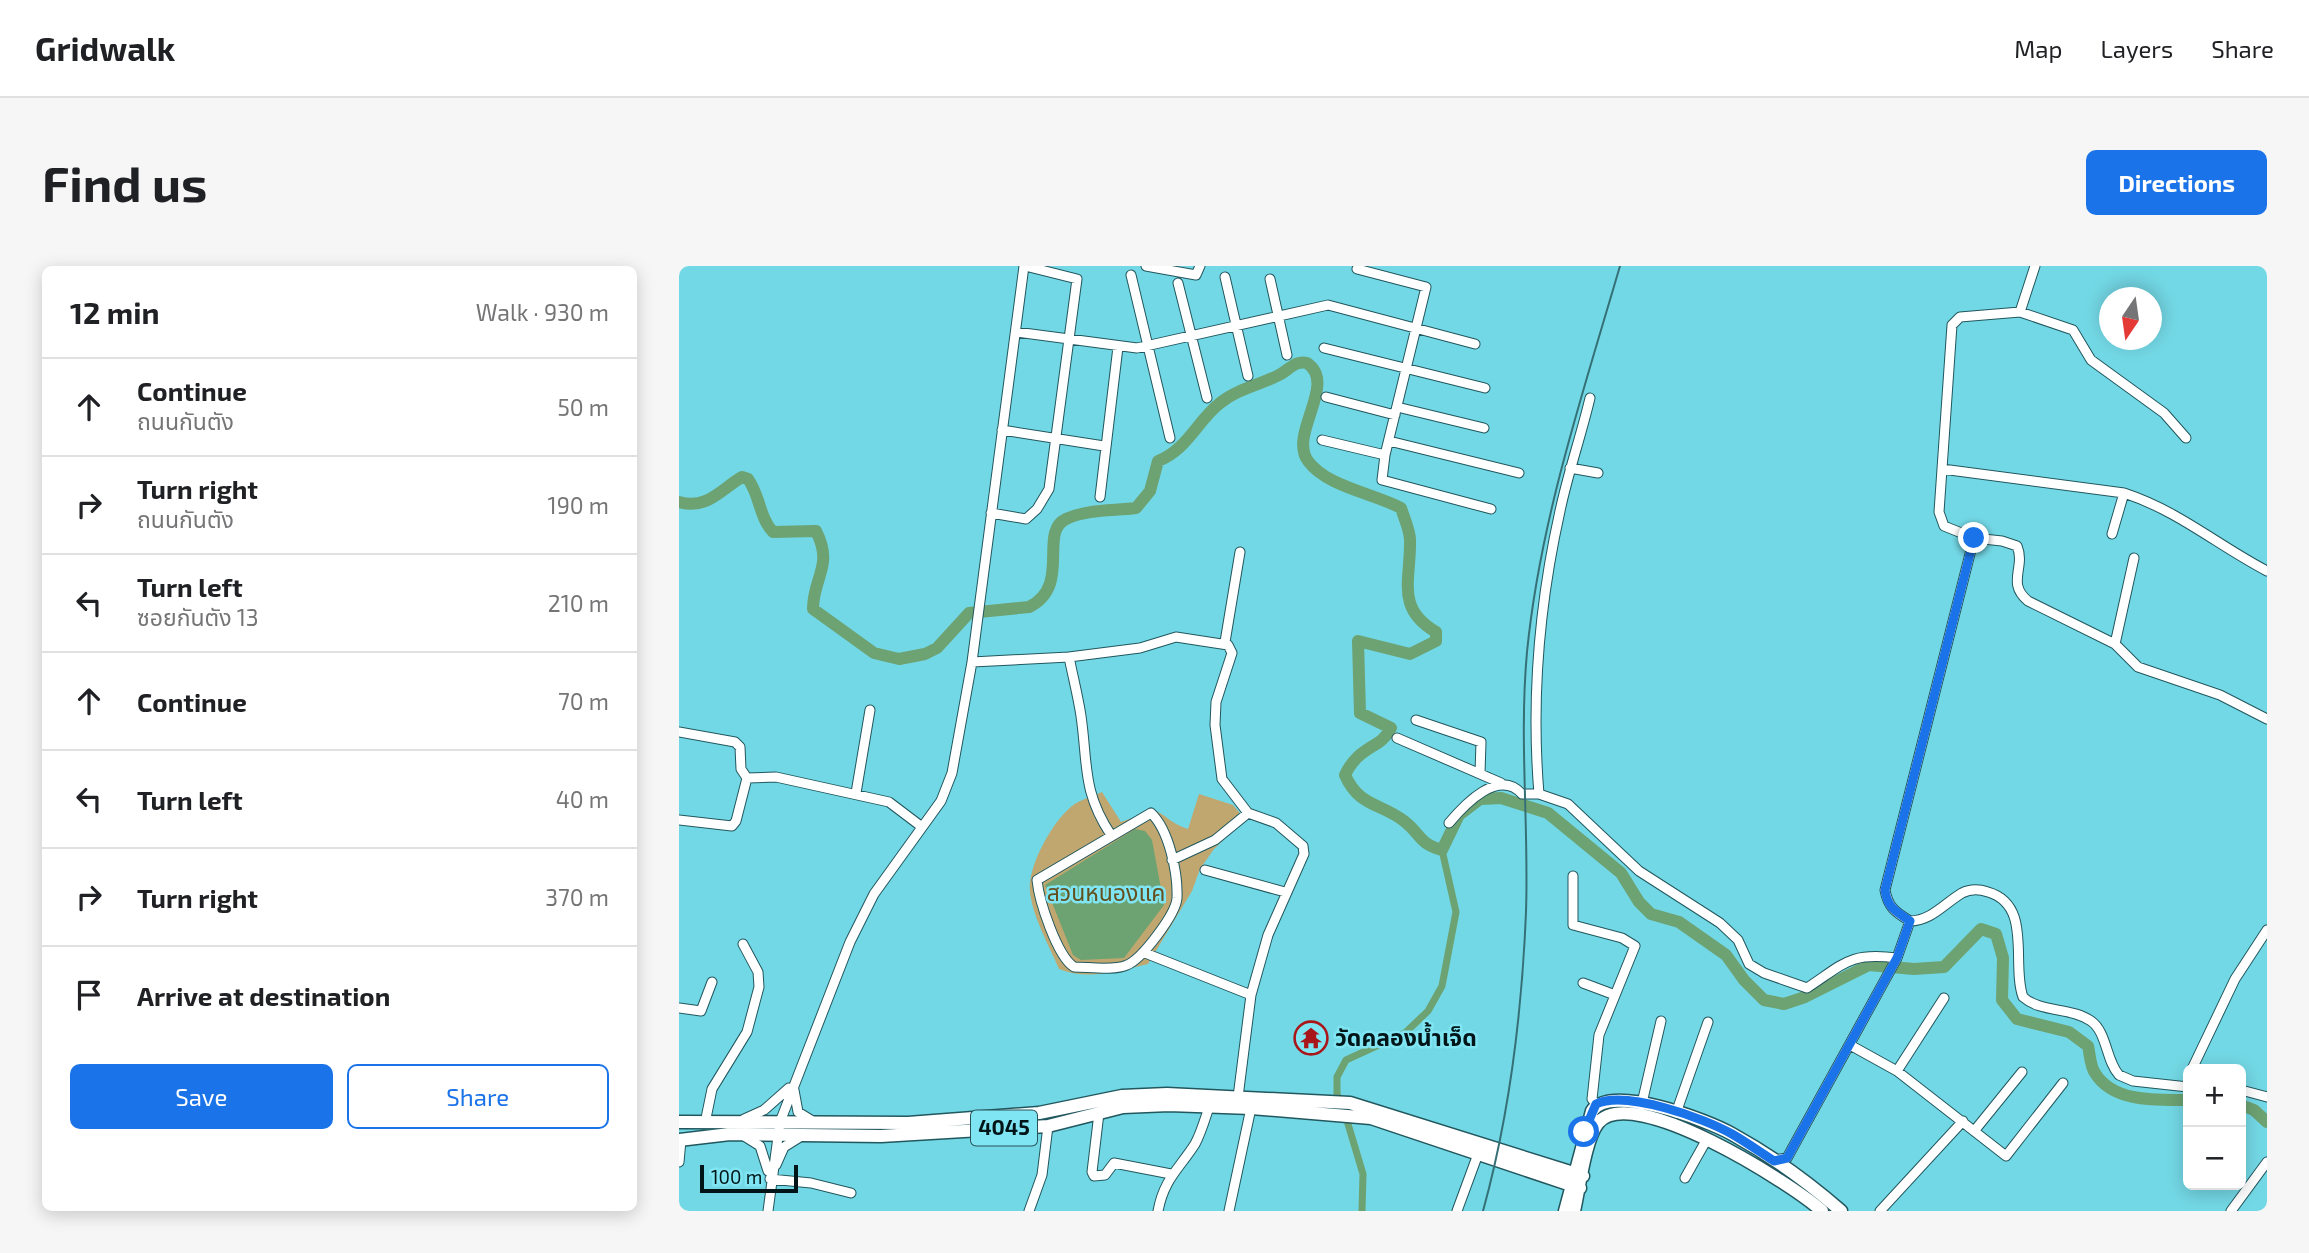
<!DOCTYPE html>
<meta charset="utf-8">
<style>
body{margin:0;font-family:"Exo 2","Noto Sans Thai",sans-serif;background:#f6f6f6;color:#202124}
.controls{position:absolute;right:21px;bottom:21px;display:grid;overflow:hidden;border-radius:10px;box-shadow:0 4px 18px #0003}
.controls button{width:63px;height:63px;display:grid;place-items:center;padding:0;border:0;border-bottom:2px solid #e0e0e0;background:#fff;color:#202124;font:35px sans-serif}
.compass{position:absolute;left:1420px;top:21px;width:63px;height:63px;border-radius:50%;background:#fff;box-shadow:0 4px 18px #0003;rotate:193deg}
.scale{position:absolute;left:21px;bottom:18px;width:98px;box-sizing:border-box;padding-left:7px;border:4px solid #011417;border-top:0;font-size:19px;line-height:24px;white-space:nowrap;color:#011417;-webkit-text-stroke:5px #80e5f2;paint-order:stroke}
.stop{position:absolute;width:21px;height:21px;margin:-16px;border:5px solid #1a73e8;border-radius:50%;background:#fff}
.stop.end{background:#1a73e8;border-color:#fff;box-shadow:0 2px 7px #0008}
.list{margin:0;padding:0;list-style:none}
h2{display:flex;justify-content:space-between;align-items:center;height:91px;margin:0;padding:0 28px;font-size:30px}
h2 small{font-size:23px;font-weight:400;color:#757577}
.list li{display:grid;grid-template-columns:46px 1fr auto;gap:21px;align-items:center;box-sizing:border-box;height:98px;padding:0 28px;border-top:2px solid #e0e0e0}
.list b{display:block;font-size:26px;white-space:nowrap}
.list p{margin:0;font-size:23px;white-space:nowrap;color:#757577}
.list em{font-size:23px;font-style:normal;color:#757577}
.actions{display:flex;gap:14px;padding:21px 28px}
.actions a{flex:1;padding:16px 0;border:2px solid #1a73e8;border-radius:10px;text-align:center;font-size:24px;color:#1a73e8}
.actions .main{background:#1a73e8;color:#fff}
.icon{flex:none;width:38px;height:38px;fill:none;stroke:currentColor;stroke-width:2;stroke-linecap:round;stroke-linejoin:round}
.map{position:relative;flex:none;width:1588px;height:945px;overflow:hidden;border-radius:10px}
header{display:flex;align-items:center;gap:42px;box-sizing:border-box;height:98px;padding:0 35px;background:#fff;border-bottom:2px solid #e0e0e0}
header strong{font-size:33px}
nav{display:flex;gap:38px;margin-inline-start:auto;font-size:24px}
.intro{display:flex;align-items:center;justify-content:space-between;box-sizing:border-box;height:168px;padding:0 42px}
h1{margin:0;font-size:49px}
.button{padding:18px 32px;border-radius:10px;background:#1a73e8;color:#fff;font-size:24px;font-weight:700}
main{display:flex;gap:42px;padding:0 42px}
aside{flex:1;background:#fff;border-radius:10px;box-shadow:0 4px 18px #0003}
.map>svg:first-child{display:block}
.green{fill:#c0a76f}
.water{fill:#6da272}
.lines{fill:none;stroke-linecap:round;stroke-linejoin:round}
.canal{stroke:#6da272;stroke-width:7}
.river{stroke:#6da272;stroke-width:12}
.minor-casing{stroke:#21575e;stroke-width:11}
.major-casing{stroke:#21575e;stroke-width:15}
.minor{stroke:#fff;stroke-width:9}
.major{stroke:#fff;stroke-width:12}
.rail{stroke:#367077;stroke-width:2}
.route{stroke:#1a73e8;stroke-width:9}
.labels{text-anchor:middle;stroke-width:5;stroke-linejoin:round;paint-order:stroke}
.shield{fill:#80e5f2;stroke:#275359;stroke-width:2}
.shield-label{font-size:21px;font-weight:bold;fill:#011417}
.park-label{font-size:23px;fill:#64501e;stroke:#80e5f2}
.poi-label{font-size:23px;font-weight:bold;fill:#011417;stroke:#80e5f2;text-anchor:start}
</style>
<header>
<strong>Gridwalk</strong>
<nav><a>Map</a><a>Layers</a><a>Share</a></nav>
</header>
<div class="intro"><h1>Find us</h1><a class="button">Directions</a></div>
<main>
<aside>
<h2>12 min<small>Walk · 930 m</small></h2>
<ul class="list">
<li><svg class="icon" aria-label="ahead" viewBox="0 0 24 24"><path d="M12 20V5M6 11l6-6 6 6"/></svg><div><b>Continue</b><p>ถนนกันตัง</p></div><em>50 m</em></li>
<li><svg class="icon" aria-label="right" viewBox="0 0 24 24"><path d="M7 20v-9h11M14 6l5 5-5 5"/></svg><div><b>Turn right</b><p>ถนนกันตัง</p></div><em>190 m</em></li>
<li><svg class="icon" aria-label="left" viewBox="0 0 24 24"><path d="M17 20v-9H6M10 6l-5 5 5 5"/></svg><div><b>Turn left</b><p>ซอยกันตัง 13</p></div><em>210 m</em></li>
<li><svg class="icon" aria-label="ahead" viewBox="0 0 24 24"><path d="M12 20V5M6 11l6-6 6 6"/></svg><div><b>Continue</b></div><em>70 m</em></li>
<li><svg class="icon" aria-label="left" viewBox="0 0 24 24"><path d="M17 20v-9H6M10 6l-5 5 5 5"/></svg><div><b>Turn left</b></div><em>40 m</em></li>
<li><svg class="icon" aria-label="right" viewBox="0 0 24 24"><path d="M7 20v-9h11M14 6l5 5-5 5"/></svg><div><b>Turn right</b></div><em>370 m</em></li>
<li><svg class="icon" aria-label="arrive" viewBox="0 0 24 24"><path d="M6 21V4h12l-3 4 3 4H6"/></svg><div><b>Arrive at destination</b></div></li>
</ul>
<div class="actions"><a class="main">Save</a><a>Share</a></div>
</aside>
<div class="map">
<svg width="1588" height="945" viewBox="0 0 1588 945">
<rect width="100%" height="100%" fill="#73d8e5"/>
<!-- green -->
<path class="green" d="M423,526L442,556L475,544C490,551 491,557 509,563L520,528L554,539L566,553L535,583L521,603L513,625L469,698C440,705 408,715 380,703C370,679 354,652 351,626C348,600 374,555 393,540C401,534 414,530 423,526Z"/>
<!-- water -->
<path class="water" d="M456,563L466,565L473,574L485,639L445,692L402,694L394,689L366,619Z"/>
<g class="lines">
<!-- canal -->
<path class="canal" d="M662,837L658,828V811L667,794L726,767L749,745L763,720L777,646L763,584
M666,848L684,908L683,945"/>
<!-- river -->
<path class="river" d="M0,236C28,244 41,224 63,211L69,213C81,229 80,251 94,266L137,265C155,300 134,311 134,343L195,387L220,393L246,388L258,382L290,347L350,341C393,320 359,266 387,253C409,243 434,245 457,242L471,225L479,195C508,184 518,155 541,137C558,123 581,119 600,109C610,104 616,94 628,97C659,118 609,168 629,195C648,221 694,227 722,242C725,252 731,264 731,274C732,314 716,342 757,366V375L731,388L679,375L681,447L712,462C702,483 680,479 666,509C680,541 702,537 725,555C742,568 740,578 763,584L780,549L801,533L822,532L869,547L942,607L960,636L972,648L1000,656L1047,689L1065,714L1085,734L1105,738L1126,731L1190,699L1235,703L1265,701L1302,663L1317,668L1324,692L1323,734L1338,753L1390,766L1409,780C1411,788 1411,800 1416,807C1434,837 1479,834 1509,834
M1562,839L1575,844L1588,856"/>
<defs>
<path id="minor" d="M467,0L517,9L521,0
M678,3L747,21L706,189L703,214L812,243
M452,9L491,172
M546,11L569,110
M591,13L608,89
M499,17L528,132
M1341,46L1394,64L1412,94L1485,147L1507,172
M337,66L458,82L649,39L796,78
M645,82L806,122
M647,131L716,149
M911,132C902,170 889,207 881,245C860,339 852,432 860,528L889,538L960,605L1041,657L1059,674L1070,698L1085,707L1128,722C1166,697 1171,686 1218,692
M718,141L805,162
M323,164L425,180
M643,174L706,189
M710,175L840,207
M891,202L919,207
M1263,203L1445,227C1500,245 1538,279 1588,305
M421,231L439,81
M312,247L347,253L358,243L370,223L398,13L346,0
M1433,268L1445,227
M1295,272L1323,275L1338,280C1347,301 1327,317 1349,335L1436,378L1459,401L1541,429L1588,453
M546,376L561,286
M1436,378L1455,292
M390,391C394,411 399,430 402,450C409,499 403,525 432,569
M293,396L390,391L461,382L497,371L549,379L553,387L537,436L536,459L543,513L569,547L597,557L624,580L625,588L589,669L572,729L559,831
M737,454L802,476L801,507
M0,466L56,476L61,481L62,503L68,512L57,555L53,560L0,554
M718,472L822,517
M68,512L97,511L210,536L243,561
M177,527L191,444
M472,547C490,564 499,607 498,632C497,648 463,693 448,699C435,705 410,701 395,701C378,690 360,635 358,614Z
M770,557C786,538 820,502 843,528H860
M493,594L536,574L569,547
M526,604L606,626
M894,610V659L943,672L956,680L920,769L913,833L917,838
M1231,655C1252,655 1266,637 1283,627C1291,623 1300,623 1309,626C1354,639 1332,698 1344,731C1362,747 1392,741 1412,755C1428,766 1427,795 1440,809L1454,815L1509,821
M466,687L572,729
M904,717L936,729
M0,742L22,745L33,716
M1171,779L1218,805L1327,890L1384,817
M1513,803L1556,713L1588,664
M1218,805L1265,732
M115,824L119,846L132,854
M1562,824L1588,831
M963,837L982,755
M420,847L413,906L415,910L426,909L435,897L492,908
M997,847L1029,756
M65,853L85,844L110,822
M26,857L33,823L68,766L80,721L79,706L64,678
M1296,864L1343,806
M65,870L81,880L89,905
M1095,894L1108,892L1218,692L1231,655C1216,646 1209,641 1206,624L1295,272L1265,260L1260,246L1273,59L1281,51L1341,46L1356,0
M0,896L2,874
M97,899L105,881L121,871
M1006,912L1028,873
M91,913L132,917L172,927
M89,945L101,856L171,676L195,628L262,535L273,507L293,396L345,0
M350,945L363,909L369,860
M479,945C485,913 500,903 516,878C522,867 526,853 530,841
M550,945L572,842
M778,945L799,888
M1201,945L1284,855
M1552,945L1588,896"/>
<path id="major" d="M0,856L229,857L360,847L443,830L488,828L671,837L904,910
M0,874L51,868L202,870L369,860L444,841L490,839L572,842L692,852L901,922
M886,945L913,845C931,817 1028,854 1053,868C1091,889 1129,916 1162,945
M895,945C900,924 906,873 919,857C953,816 1113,918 1143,945"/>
</defs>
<!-- minor casing -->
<use href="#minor" class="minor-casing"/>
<!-- major casing -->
<use href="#major" class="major-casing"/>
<!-- minor -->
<use href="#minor" class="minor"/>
<!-- major -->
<use href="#major" class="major"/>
<!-- rail -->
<path class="rail" d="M804,945C830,851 843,744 847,646C850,560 840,473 848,386C861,254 904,127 941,0"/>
</g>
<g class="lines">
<!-- route -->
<path class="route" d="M905,866L917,838C947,824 1025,852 1053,868C1067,876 1081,886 1095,895L1108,892L1218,692L1231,655C1217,646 1208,641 1206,624L1295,272"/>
</g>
<!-- icons -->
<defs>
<symbol id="temple-ring" viewBox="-11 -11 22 22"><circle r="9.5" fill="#80e5f2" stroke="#aa171a" stroke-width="1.5"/><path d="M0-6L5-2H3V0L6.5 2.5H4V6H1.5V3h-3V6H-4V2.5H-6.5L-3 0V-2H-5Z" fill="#aa171a"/></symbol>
</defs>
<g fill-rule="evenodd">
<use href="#temple-ring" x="613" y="753" width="38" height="38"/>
</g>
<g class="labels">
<!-- shield labels -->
<rect class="shield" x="292" y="844.5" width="66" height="35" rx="5"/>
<g class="shield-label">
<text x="325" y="869">4045</text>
</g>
<!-- park labels -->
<g class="park-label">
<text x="427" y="635">สวนหนองแค</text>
</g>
<!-- poi labels -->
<g class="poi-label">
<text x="656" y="780">วัดคลองน้ำเจ็ด</text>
</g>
</g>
</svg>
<div class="controls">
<button>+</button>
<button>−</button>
</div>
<svg class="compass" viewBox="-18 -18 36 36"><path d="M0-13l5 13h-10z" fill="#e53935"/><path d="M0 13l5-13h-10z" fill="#757577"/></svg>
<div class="scale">100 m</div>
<div class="stop" style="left:905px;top:866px"></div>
<div class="stop end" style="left:1295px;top:272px"></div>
</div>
</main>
